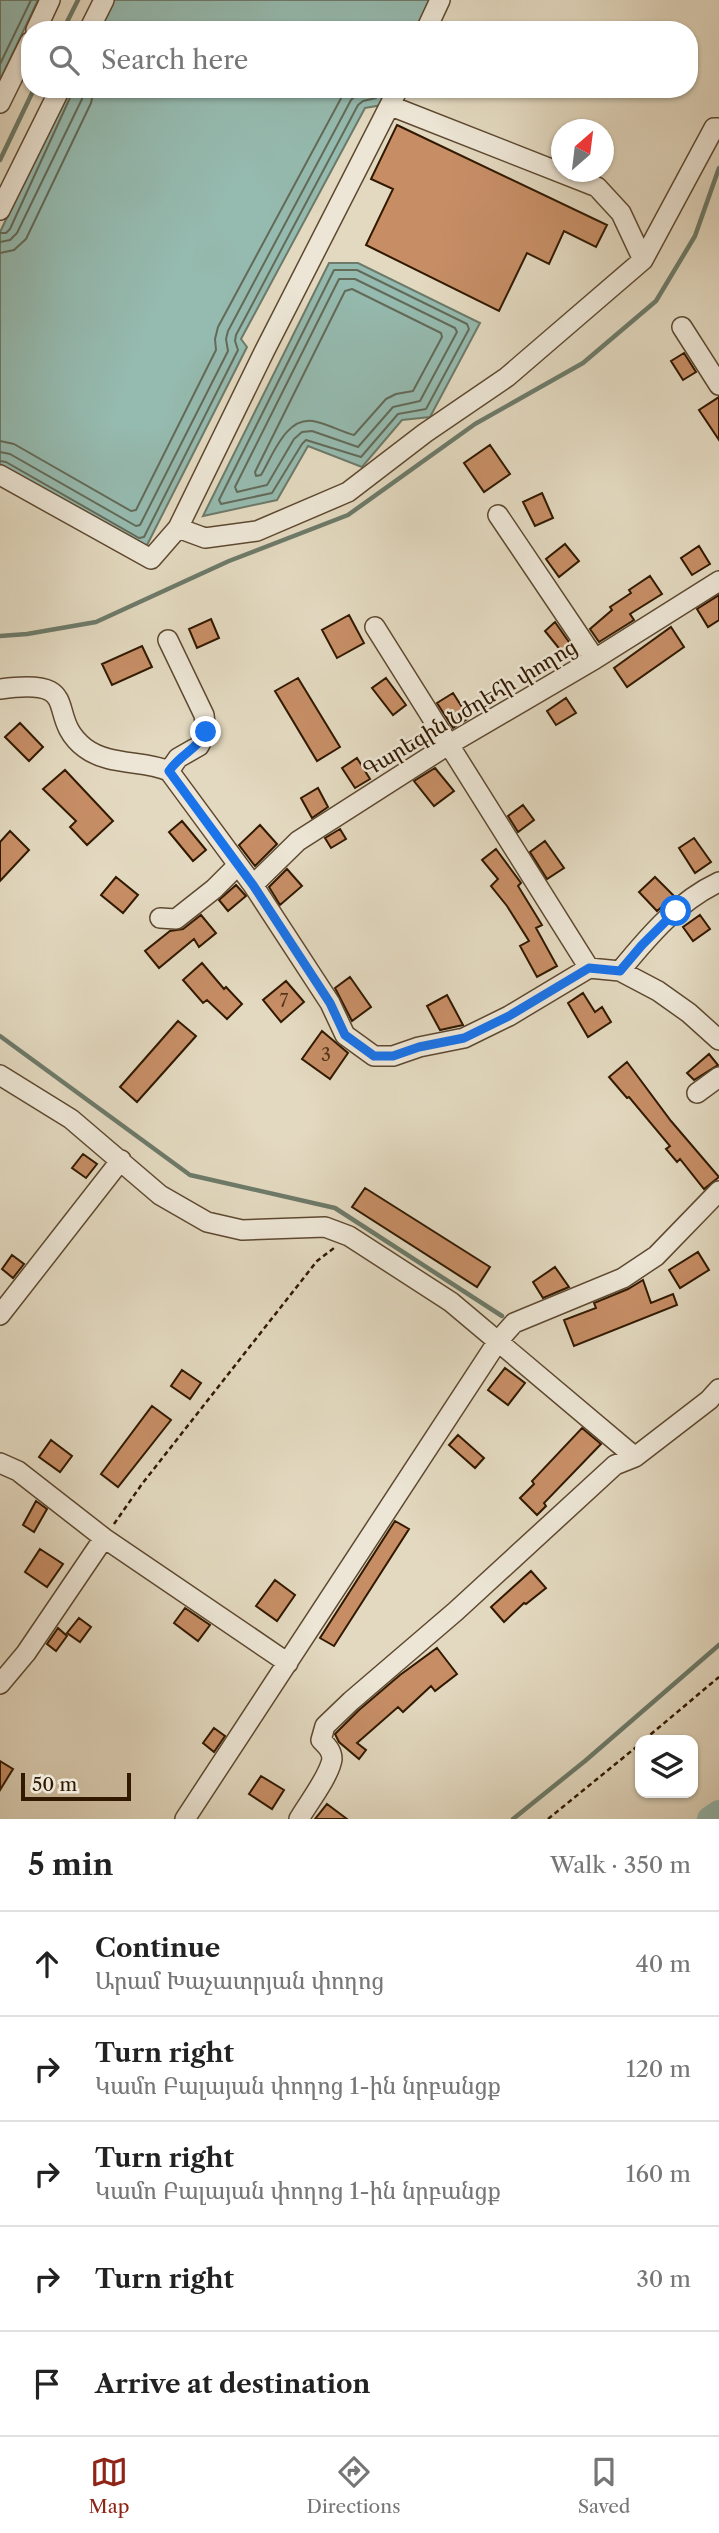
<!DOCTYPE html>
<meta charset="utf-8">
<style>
body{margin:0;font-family:"Libre Caslon Text","Noto Serif Armenian",serif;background:#f2f2f2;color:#222}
.controls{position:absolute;right:21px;bottom:21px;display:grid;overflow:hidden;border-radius:14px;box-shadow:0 2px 5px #0004}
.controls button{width:63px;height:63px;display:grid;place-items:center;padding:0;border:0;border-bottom:2px solid #e0e0e0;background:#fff;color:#222;font:35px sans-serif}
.compass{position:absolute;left:551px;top:119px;width:63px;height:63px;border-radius:50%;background:#fff;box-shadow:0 2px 5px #0004;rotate:28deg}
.scale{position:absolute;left:21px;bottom:18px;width:110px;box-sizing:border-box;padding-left:7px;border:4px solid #311900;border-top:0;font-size:19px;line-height:24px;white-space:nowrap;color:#311900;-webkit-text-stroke:5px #ede6d6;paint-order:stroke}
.stop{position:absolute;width:21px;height:21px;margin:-16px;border:5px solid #1a73e8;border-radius:50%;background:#fff}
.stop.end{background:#1a73e8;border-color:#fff;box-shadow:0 2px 7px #0008}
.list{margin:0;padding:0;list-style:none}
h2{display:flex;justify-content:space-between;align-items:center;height:91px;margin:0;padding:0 28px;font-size:30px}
h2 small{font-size:23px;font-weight:400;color:#767676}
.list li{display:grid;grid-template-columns:46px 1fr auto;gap:21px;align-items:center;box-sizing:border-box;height:105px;padding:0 28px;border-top:2px solid #e0e0e0}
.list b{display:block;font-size:26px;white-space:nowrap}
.list p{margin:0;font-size:23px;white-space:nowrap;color:#767676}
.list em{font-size:23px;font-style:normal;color:#767676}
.icon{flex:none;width:38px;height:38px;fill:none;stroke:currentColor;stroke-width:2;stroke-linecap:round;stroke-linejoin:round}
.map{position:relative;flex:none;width:719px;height:1819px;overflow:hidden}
.search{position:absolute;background:#fff;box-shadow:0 2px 5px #0004;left:21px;right:21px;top:21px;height:77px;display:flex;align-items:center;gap:18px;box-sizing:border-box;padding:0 24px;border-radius:28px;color:#767676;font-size:26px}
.sheet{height:616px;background:#fff}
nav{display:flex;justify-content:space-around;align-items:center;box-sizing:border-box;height:98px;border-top:2px solid #e0e0e0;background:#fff;font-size:19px;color:#767676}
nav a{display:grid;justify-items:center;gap:4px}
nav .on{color:#8f2418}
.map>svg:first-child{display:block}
.water{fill:#95baaf;stroke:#6d7a69;stroke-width:2}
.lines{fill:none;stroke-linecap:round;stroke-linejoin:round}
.shore{stroke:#636a58;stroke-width:2}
.stream{stroke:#6d7a69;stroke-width:4.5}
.river{stroke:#95baaf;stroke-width:26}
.building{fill:#c78e66;stroke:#311900;stroke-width:2}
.minor-casing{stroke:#5e4930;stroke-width:22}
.path{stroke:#311900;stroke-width:2.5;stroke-dasharray:5 3.5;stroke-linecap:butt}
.minor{stroke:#ede6d6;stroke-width:19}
.route{stroke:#1a73e8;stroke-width:9}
.labels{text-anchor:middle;stroke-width:5;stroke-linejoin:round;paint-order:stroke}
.number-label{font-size:18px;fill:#56361a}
.street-label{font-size:21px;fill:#311900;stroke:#ede6d6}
</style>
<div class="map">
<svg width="719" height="1819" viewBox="0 0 719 1819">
<rect width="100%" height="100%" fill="#e3d9c0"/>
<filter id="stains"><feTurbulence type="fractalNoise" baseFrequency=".00286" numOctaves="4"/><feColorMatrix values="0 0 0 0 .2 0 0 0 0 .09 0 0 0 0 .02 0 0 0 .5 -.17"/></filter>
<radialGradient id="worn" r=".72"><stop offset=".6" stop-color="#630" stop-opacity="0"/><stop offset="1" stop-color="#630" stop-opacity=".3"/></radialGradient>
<!-- water -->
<path class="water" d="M0,0H38L0,80Z
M111,0H429L416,30H97Z
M69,89H389L382,105L365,108L241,339L247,347L145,549L0,466V232Z
M329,263H358L480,323L430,417L402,420L362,467L308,446L277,500L203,516Z"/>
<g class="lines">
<!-- shore -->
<path class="shore" d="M0,64L31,0
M0,233H6L10,229L74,89
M0,242L10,240L17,233L82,99L83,89
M0,253L14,250L26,239L91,103L94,89
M334,270H357L467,324L469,329L426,409L398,414L361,457L306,440L302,444L272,493L221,504L219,500Z
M339,279H355L455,328L457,332L420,401L393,407L358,447L312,431L302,432L294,439L267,485L237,492L235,487Z
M352,289L441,333L442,337L413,391L396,394L386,399L354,435C342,432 330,425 317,422C287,413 273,455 261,475L256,476L255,472L345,291Z
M0,441L14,444L131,511L136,510L216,350L215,339L218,327L346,89
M0,452L10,454L136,526L140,525L228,351L226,339L228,331L351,100L357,94L371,89
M0,461L6,462L139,538L144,537L238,350L235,341L236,335L358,105L363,101L376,98L381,89"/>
<!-- stream -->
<path class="stream" d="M63,30L78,0
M0,160L34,89
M0,636L27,634L96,622L229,561L348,515L475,424L583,363L656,301L695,236L719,168
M0,1036L190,1175L335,1208L502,1316
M513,1819L585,1761L719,1645"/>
<!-- river -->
<path class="river" d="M710,1819L719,1813"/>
</g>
<!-- building -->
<path class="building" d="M397,125L607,225L596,247L564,231L549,264L527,253L499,311L366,245L393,189L371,179Z
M684,353L696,372L683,380L671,361Z
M719,397V440L699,410Z
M490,445L510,474L484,492L464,463Z
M542,493L553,518L535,526L523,502Z
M565,544L579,561L559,577L546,559Z
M699,546L710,564L692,575L681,558Z
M650,576L662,594L630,614L634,620L599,642L590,629L612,610L610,607L631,593L629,590Z
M719,595V620L708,627L697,609Z
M349,615L364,643L337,658L322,630Z
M211,619L219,638L197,648L189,629Z
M555,622L571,645L562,652L545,631Z
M671,627L684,647L627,687L614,668Z
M142,646L152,667L112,685L102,664Z
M298,678L340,747L317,761L275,691Z
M386,678L406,705L393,715L372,688Z
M453,693L469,718L453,728L437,703Z
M566,698L576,713L556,725L547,711Z
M20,723L43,747L29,761L5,737Z
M357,758L370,779L355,788L342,768Z
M435,768L454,791L434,806L414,781Z
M65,770L113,821L87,845L70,827L76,821L43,789Z
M318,788L328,807L312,818L301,798Z
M523,805L534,820L518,832L508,816Z
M182,821L206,850L193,861L169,832Z
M260,825L277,844L255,866L239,845Z
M340,829L346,839L331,848L325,838Z
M10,831L29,850L0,881V842Z
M694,838L711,862L695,873L679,848Z
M545,841L564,868L547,879L530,852Z
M496,849L521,883L518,886L542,925L536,928L557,966L537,977L520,946L529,941L507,906L491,886L498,879L482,860Z
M287,869L302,886L280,905L269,887Z
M116,877L138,895L123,913L101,895Z
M655,877L674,896L657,911L639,892Z
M236,885L246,896L228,911L219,900Z
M201,915L216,933L199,947L194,939L159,968L145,951L170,931L183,929Z
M700,915L710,929L693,941L683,927Z
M202,963L224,989L226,987L242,1004L227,1019L207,1000L203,1003L183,980Z
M350,977L371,1007L352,1021L335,988Z
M286,981L304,1002L281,1022L263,1000Z
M583,993L595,1012L602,1007L611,1022L588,1037L568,1003Z
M447,995L463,1025L440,1030L427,1006Z
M178,1021L196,1036L137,1102L120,1087Z
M322,1031L348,1053L330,1079L302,1059Z
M709,1054L718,1065L694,1080L687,1073Z
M627,1062L671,1121L719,1177L704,1189L680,1159L677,1162L666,1149L670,1146L629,1097L627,1098L609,1077Z
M83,1154L97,1164L86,1178L72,1168Z
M365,1188L490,1267L477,1287L352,1207Z
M698,1252L709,1270L680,1288L669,1270Z
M12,1255L24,1264L13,1278L2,1269Z
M555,1267L569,1287L543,1298L533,1282Z
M643,1280L651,1303L673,1294L677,1305L574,1346L564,1320L596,1308L594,1303L628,1289Z
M505,1368L525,1383L508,1405L488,1390Z
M182,1370L201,1383L190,1399L171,1386Z
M152,1406L171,1420L118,1487L101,1474Z
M582,1428L601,1444L544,1503L546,1506L537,1515L520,1498L534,1484L532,1481Z
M458,1435L484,1458L475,1468L449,1445Z
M51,1440L72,1456L60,1472L39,1457Z
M36,1501L47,1509L34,1532L23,1525Z
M395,1521L409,1529L334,1646L320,1638Z
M40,1549L63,1564L47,1587L25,1572Z
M531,1571L546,1588L526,1604L524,1603L504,1622L491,1607Z
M275,1580L295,1595L277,1621L256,1606Z
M185,1608L210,1625L198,1641L174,1623Z
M79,1618L91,1627L80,1642L67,1633Z
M58,1628L67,1636L56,1651L47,1644Z
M437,1648L457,1674L435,1691L431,1686L403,1712L398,1707L357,1743L366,1750L359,1759L339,1742L335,1734L359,1710L400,1675Z
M214,1728L225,1736L214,1752L203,1743Z
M0,1761L13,1769L0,1790Z
M261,1776L284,1790L272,1809L249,1794Z
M327,1804L347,1819H315Z"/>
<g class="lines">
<defs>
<path id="minor" d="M36,30L50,0
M89,30L104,0
M426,30L440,0
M398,89L265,350L178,528L205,538L257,531L348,492L425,433L507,377L643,260L714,128H719
M0,103L30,42
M391,106L597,187L621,213L643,260
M0,210L60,89
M682,327L719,385
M0,475L151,559L178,528
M498,515L595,659
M375,627L589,968
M168,640L204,715L206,732L199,746L178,758L169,771
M0,689C87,677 43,716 85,748C109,766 143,760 169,771L253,885L330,1003L345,1035L374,1056H393L419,1047L464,1038L509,1016L589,968L620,971L658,991L689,1013L719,1040
M253,885L298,841L448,745L595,659L719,581
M160,918L176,919L214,889L238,865
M620,971C648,937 678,901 719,882
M0,1075L71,1119L160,1195L207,1222L242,1230L325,1227L349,1236L451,1302L635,1457
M697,1093L719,1077
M0,1315L121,1160
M0,1463L18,1471L104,1538L288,1663
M0,1684L26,1653L104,1538
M185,1819L498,1341L514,1323L623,1278L656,1256L719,1191
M299,1819C307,1805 330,1775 332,1759C332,1751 327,1746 321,1740L325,1726L351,1701L456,1611L615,1465L635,1457L709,1400L719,1389"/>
</defs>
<!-- minor casing -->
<use href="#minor" class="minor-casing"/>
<!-- path -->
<path class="path" d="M114,1524L142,1484L317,1261L334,1248
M644,1740L719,1677
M548,1819L640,1744"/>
<!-- minor -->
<use href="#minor" class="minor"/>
</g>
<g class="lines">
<!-- route -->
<path class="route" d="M206,732C197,749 180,755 169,771L253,885L330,1003L345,1035L374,1056H393L419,1047L464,1038L509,1016L589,968L620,971L642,945L676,911"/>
</g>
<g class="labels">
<!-- number labels -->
<g class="number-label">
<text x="284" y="1007">7</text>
<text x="326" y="1061">3</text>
</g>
<!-- street labels -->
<g class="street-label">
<text transform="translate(470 708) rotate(-31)" y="7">Գարեգին Նժդեհի փողոց</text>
</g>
</g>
<rect width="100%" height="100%" filter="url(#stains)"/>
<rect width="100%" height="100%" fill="url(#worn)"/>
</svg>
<div class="controls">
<button><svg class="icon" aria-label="layers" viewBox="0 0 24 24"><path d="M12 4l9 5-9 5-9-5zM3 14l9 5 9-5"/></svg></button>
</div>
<svg class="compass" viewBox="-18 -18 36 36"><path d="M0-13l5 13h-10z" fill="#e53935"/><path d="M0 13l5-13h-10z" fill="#767676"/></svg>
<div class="scale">50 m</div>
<div class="stop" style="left:676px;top:911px"></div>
<div class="stop end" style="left:206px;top:732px"></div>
<div class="search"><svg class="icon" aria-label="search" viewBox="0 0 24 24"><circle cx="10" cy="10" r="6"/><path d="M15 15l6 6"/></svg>Search here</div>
</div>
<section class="sheet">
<h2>5 min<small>Walk · 350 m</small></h2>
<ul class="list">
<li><svg class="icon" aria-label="ahead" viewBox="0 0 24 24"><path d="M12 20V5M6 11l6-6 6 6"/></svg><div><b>Continue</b><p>Արամ Խաչատրյան փողոց</p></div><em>40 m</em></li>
<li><svg class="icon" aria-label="right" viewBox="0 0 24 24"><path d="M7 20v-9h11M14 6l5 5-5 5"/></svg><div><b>Turn right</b><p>Կամո Բալայան փողոց 1-ին նրբանցք</p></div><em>120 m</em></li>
<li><svg class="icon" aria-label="right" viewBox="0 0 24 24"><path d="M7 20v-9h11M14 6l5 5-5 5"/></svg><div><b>Turn right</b><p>Կամո Բալայան փողոց 1-ին նրբանցք</p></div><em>160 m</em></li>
<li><svg class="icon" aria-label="right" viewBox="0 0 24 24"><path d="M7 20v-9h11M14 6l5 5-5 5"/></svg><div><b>Turn right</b></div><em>30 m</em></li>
<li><svg class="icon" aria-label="arrive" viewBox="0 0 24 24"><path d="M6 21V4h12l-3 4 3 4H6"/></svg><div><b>Arrive at destination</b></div></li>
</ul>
</section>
<nav>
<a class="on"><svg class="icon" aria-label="map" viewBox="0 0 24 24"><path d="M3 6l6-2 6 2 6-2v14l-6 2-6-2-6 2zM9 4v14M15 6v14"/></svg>Map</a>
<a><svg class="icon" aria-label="directions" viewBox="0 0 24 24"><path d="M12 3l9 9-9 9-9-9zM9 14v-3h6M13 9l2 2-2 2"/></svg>Directions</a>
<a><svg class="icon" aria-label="saved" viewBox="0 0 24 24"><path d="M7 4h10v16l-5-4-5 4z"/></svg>Saved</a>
</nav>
